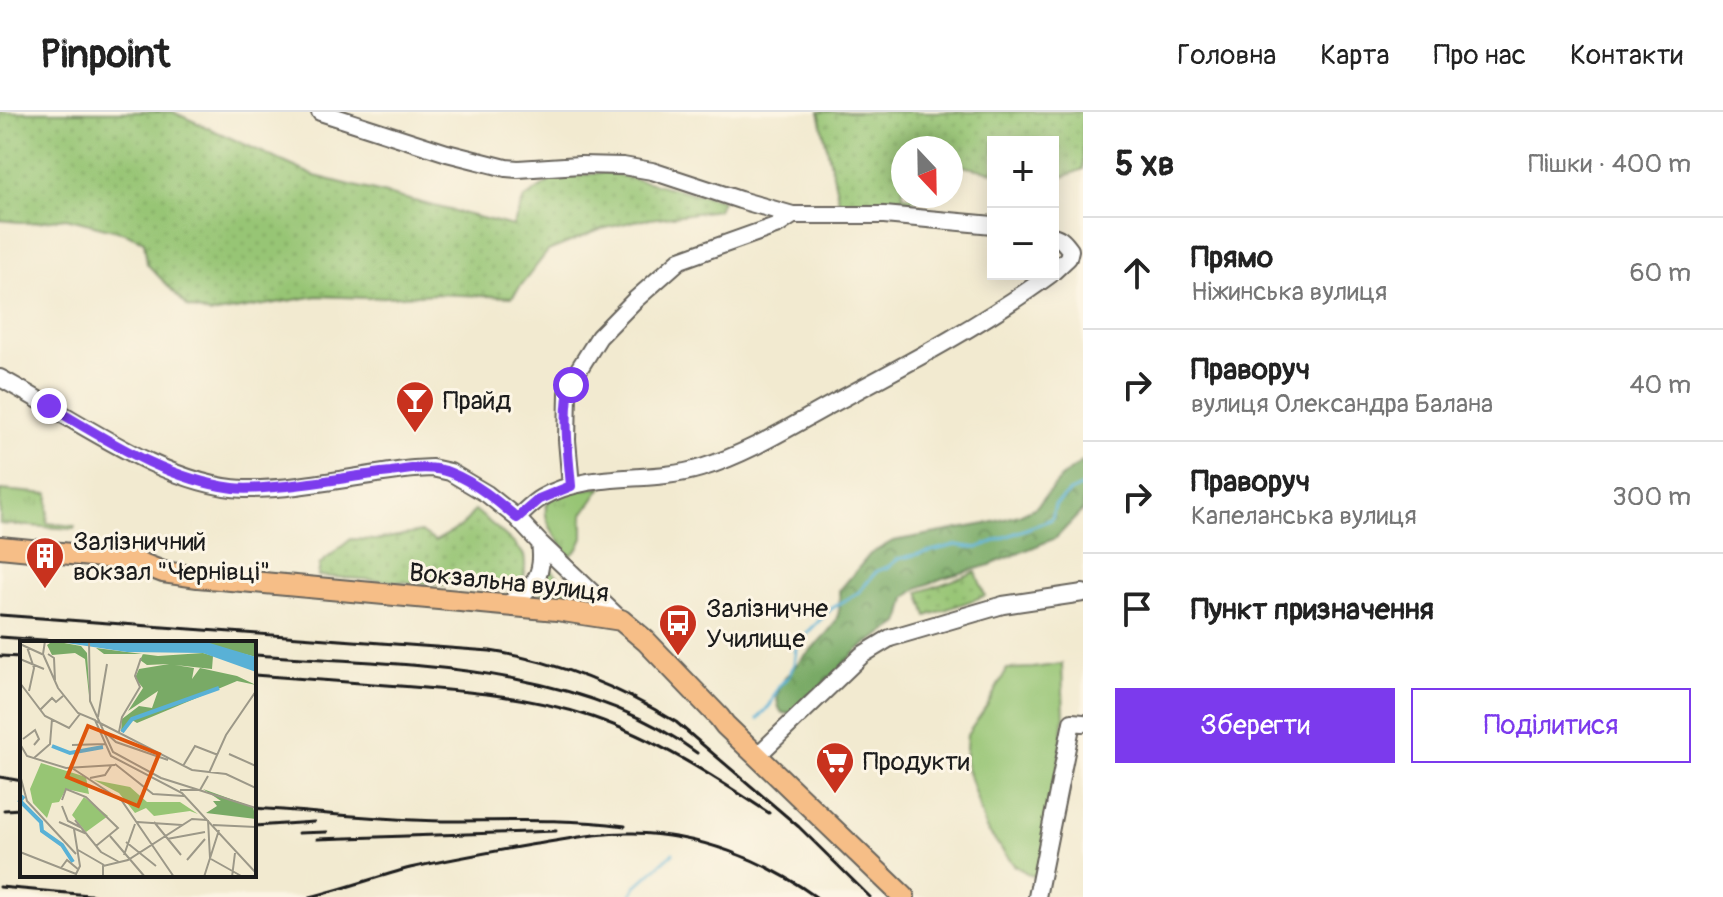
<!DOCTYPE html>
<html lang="uk">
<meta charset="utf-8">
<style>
body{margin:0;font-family:Pangolin,sans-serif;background:#f2f2f2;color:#222}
.controls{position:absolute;right:24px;top:24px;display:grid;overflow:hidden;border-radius:0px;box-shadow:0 4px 20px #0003}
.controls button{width:72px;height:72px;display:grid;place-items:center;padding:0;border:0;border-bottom:2px solid #e0e0e0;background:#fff;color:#222;font:40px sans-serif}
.compass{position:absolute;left:891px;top:24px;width:72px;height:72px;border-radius:50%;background:#fff;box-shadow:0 4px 20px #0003;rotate:158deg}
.stop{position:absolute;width:24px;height:24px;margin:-18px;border:6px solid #7c3aed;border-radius:50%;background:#fff}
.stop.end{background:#7c3aed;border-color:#fff;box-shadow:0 2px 8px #0008}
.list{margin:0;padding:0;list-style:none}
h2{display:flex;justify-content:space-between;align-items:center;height:104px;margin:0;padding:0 32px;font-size:34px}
h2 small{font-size:26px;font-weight:400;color:#767676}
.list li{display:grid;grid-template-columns:52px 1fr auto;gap:24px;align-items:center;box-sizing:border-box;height:112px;padding:0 32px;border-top:2px solid #e0e0e0}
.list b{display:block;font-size:30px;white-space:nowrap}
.list p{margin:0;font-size:26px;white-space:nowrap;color:#767676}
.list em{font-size:26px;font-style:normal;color:#767676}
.actions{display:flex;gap:16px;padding:24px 32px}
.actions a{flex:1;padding:18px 0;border:2px solid #7c3aed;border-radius:0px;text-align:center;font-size:28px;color:#7c3aed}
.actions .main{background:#7c3aed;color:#fff}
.icon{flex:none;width:44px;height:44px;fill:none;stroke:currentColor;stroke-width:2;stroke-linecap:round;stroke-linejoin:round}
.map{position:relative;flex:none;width:1083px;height:785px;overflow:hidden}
header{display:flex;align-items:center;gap:48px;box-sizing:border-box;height:112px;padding:0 40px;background:#fff;border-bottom:2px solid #e0e0e0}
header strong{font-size:38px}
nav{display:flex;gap:44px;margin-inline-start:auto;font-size:28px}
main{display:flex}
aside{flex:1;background:#fff}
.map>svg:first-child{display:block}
.grass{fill:url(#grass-tufts);stroke:#5a7048;stroke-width:2}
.forest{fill:url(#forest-crowns);stroke:#4a6341;stroke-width:2}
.park{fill:url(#park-dots);stroke:#5a7048;stroke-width:2}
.garden{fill:#97c574;stroke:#5a7048;stroke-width:2}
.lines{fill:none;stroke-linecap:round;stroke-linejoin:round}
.stream{stroke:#59b1d6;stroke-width:3}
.minor-casing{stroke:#67645b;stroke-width:20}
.major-casing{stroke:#67645b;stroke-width:24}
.minor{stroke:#fff;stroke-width:16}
.major{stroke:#f6be87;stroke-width:20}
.rail{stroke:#1c1c1c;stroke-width:3}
.route{stroke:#7c3aed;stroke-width:10}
.labels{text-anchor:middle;stroke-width:6;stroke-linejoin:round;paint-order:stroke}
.poi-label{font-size:26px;fill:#1c1c1c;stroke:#fcf5e5;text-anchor:start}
.street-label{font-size:26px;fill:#1c1c1c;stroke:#fcf5e5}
.inset-river{fill:none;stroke:#59b1d6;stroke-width:4}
.inset-road{fill:none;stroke:#9c9888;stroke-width:2}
.view{fill:#de560d;fill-opacity:0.15;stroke:#de560d;stroke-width:4}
.inset-edge{fill:none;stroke:#1c1c1c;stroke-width:4}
</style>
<header>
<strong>Pinpoint</strong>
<nav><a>Головна</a><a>Карта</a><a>Про нас</a><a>Контакти</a></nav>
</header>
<main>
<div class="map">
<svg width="1083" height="785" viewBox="0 0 1083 785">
<defs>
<pattern id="grass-tufts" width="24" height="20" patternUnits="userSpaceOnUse" patternTransform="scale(2)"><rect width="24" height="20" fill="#97c574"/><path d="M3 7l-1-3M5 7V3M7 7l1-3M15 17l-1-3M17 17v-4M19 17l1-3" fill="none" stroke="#82a964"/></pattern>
<pattern id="forest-crowns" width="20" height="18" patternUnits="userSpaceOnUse" patternTransform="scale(2)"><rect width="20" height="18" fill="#79aa66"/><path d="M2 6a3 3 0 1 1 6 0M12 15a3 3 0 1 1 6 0" fill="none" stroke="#628a53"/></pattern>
<pattern id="park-dots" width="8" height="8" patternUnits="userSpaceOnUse" patternTransform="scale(2)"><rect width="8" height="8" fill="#97c574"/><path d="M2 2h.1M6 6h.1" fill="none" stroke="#82a964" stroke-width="1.8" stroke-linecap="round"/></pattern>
</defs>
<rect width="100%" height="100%" fill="#fcf5e5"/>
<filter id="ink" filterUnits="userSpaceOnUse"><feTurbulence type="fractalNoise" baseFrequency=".0125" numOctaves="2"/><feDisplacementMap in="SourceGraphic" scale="16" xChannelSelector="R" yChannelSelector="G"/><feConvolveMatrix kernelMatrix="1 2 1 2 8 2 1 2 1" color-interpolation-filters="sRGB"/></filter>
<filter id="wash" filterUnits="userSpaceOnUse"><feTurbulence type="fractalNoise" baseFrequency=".006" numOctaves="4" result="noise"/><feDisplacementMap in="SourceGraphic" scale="32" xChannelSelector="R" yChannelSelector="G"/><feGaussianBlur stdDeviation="1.8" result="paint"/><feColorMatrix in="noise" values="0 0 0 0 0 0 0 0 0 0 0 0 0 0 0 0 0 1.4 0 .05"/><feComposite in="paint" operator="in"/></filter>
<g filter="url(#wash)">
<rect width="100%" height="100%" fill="#f2ead0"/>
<!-- grass -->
<path class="grass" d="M602,375L583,402V426L578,437L570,444C560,430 529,396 557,383C568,378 589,377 602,375Z
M0,378L49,382L47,411L75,414L74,417L0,412Z
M551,457L571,478L568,482L540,481L537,477L546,458Z"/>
<!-- forest -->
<path class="forest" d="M1083,349V398L1056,426L990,453L943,466L918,476L906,486L902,503L899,511L858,538L792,602C783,602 780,601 778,592C771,564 822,534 835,510C841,499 840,490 839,479L870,442L893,429L986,412L1019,403L1036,395L1063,364Z"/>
<!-- park -->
<path class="park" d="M0,0H173L315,64L513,114L524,87L553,67L605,60L722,88L718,98L635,109L602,117L548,139L512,185L435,182L368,186L317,184L211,202L188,195L147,152L144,129L125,121L66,106L29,111L0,108Z
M819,0H1083V57L1053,69V30H993V60L951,52V36H903V84H921L920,87L864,98H841Z
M475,398C485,407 521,434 524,444C526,451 525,459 524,465L517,473L503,477L318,464L320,452L351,427L375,428L421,420L435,429L462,414Z
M976,460L985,484L927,504L919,480Z"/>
<!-- garden -->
<path class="garden" d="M1062,552L1064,605L1058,657L1039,765L1030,763L1014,753L986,717L965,650L967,623L988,592L1007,557L1033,556Z"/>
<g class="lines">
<!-- stream -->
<path class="stream" d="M758,607L770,593L779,574L789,564L794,552L796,537L809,519L831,497L859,480L877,459L888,455L898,447L956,433L977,436L1052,407L1055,393L1070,380L1083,374
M630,785L636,774L673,741"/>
</g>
</g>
<g filter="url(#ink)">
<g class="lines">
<defs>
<path id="minor" d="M320,0L447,41L506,56L518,57L580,53L623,54L652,59L740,88L793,103H884L993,113
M1053,124C1061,126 1065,131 1070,138
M1053,160L1068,146L1070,138
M0,266C70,303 164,374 244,377C300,378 358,363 414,357L432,356L450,360L487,382L517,406L540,431L621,508
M571,374L567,328L568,281L579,257L599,225L635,188L680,148L778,113L793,103
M517,406C525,399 532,391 541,386C590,358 649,372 701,356C747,342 790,315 832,292C907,252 982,213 1051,162
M505,493C533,478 545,464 540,431
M757,644L862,543L890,526L1003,493L1083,481
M1037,785L1072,610L1083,611"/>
<path id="major" d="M0,435L132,448L163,460L198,465L557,498L621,508L646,529L719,605L725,613L904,785"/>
</defs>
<!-- minor casing -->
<use href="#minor" class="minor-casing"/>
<!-- major casing -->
<use href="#major" class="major-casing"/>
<!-- minor -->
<use href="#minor" class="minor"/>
<!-- major -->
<use href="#major" class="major"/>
<!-- rail -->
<path class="rail" d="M0,503L490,539C556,549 619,575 676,610L799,715L870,785
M0,525L87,531
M254,543C398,553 577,550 697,641
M0,544L22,545
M254,563C303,567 351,570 400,574C465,579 530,584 592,605C656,627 713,664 769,701
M0,665L22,669
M254,696C317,700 380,708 443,709C504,709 564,706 625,714
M4,698L22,697
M254,714L314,710
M298,721L327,720
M317,727L556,719
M0,775L112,785
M310,785C344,777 376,765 410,756C450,747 490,740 530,733C564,728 599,720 633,721C698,722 763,747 816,785"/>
</g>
</g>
<g class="lines" filter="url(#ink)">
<!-- route -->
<path class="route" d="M49,294C106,327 165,367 233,376C247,378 261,376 275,375C314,372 352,364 391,360C411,357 432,353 451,361C476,371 497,389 517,406L539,387L571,374C569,349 562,296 571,273"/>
</g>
<!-- icons -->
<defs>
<symbol id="bar-pin" viewBox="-11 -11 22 30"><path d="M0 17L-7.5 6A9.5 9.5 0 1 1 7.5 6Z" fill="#c8321e" stroke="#fcf5e5"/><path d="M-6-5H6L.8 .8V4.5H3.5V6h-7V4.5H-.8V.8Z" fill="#fff"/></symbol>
<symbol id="building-pin" viewBox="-11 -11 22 30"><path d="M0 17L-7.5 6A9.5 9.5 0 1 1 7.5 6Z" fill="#c8321e" stroke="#fcf5e5"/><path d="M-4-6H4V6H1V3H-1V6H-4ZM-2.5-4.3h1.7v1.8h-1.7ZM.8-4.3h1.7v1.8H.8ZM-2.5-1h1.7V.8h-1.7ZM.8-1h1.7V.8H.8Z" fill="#fff"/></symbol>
<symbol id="bus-pin" viewBox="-11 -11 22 30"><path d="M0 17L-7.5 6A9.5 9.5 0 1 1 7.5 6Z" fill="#c8321e" stroke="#fcf5e5"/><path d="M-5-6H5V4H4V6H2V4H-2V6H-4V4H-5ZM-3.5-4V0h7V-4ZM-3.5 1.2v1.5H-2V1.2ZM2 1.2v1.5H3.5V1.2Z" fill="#fff"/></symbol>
<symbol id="supermarket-pin" viewBox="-11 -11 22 30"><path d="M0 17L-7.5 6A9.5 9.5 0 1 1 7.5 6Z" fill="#c8321e" stroke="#fcf5e5"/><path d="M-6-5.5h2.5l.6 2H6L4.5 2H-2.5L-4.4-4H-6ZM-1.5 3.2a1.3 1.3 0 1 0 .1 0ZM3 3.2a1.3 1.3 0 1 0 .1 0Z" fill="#fff"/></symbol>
</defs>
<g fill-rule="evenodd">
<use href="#bar-pin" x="393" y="266" width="44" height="60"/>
<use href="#building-pin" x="23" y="422" width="44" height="60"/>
<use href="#bus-pin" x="656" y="489" width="44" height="60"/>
<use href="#supermarket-pin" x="813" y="627" width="44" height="60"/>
</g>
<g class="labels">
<!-- poi labels -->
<g class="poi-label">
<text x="443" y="297">Прайд</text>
<text x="73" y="438">Залізничний<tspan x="73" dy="30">вокзал "Чернівці"</tspan></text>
<text x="706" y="505">Залізничне<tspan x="706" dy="30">Училище</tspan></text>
<text x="863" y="658">Продукти</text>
</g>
<!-- street labels -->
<g class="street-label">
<text transform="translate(509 470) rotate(6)" y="9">Вокзальна вулиця</text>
</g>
</g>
<!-- overview -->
<g transform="translate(20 529)">
<rect width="236" height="236" fill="#f2ead0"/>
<path d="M33,0L61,5L67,12L70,63L65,18L55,12L32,14L27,4ZM183,0H236V16L189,4ZM76,7L138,15L183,12L193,15L192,28L155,24L174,27L172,38L180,27L217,35L236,44L217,40L117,82L112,79L101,91L102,78L119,65L132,67L138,50L108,70L123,47L115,37L119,28L149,23L127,24L120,19L123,13H84ZM183,148L233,166L236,178L186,172L197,165L193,160H201Z" fill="#79aa66"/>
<path d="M21,122L66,136L69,153L46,148L39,161L32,162L27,177L13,162L10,148ZM74,139L110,146L127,161H160L178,173L170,170L134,175L126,167L115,172L99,152Z" fill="#97c574"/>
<path d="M64,156L88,175L66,191L52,174Z" fill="#97c574"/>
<path d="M33,0H183L236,16V31L183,12L107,11Z" fill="#59b1d6"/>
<path class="inset-river" d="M102,91L112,78L199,47M32,105L50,112L83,106M4,155L0,160L21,181L22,190L42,204L53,221"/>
<path class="inset-road" d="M25,0L23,13L38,47L58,72L75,79L91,115L162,152L236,232M69,0L70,60L93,111L141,137L236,167M0,3L24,14M7,6L14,27L9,50M28,13L34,17L35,39M0,18L24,28M0,42L25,75L49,87L60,73M20,69L32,57L36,61L43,55M78,76L87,23M76,80L172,129L206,133L236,147M99,91L102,76L120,46L115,35L121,17M86,92L96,101L148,119M3,98L15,89L19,98L14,104M0,103L7,115L46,127L95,124M52,104L86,103M209,113L236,125M14,117L30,103L32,78M95,123L133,153L164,155M163,125L175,105L198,114M52,127L102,160L154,236M189,132L206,94L236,50M0,134L7,160L56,213M70,137L85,134L91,125M160,149H180L188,135M42,159L46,148L66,156L98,187L76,205M42,165L48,180L60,186M55,179L81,211L99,221M188,179L190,217M39,181L67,193M117,181L162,184M134,181L161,214M193,184L236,186M90,195L125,236M147,198L185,191M106,201L136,225M58,209L84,224M0,211L56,233L60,225L54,188M104,214L115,183M191,218L223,236M167,219L185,198M41,227L47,219L59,229M83,236V225L108,219L172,178L187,179M184,236L199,189M212,236L215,212"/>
<path class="view" d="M68,85L139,113L118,165L47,136Z"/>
<rect width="236" height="236" class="inset-edge"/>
</g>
</svg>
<div class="controls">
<button>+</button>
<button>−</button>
</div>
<svg class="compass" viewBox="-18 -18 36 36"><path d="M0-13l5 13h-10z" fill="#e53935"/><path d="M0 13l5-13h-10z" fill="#767676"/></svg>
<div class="stop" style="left:571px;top:273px"></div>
<div class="stop end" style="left:49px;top:294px"></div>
</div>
<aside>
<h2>5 хв<small>Пішки · 400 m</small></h2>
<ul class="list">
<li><svg class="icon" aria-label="ahead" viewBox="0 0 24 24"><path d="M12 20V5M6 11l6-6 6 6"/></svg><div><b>Прямо</b><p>Ніжинська вулиця</p></div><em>60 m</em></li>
<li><svg class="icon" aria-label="right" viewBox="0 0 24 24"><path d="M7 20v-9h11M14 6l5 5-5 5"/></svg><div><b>Праворуч</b><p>вулиця Олександра Балана</p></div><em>40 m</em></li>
<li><svg class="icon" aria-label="right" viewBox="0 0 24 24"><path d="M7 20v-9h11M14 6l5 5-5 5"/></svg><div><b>Праворуч</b><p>Капеланська вулиця</p></div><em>300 m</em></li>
<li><svg class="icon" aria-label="arrive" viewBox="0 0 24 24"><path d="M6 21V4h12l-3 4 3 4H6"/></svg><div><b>Пункт призначення</b></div></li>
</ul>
<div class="actions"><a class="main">Зберегти</a><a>Поділитися</a></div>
</aside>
</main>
